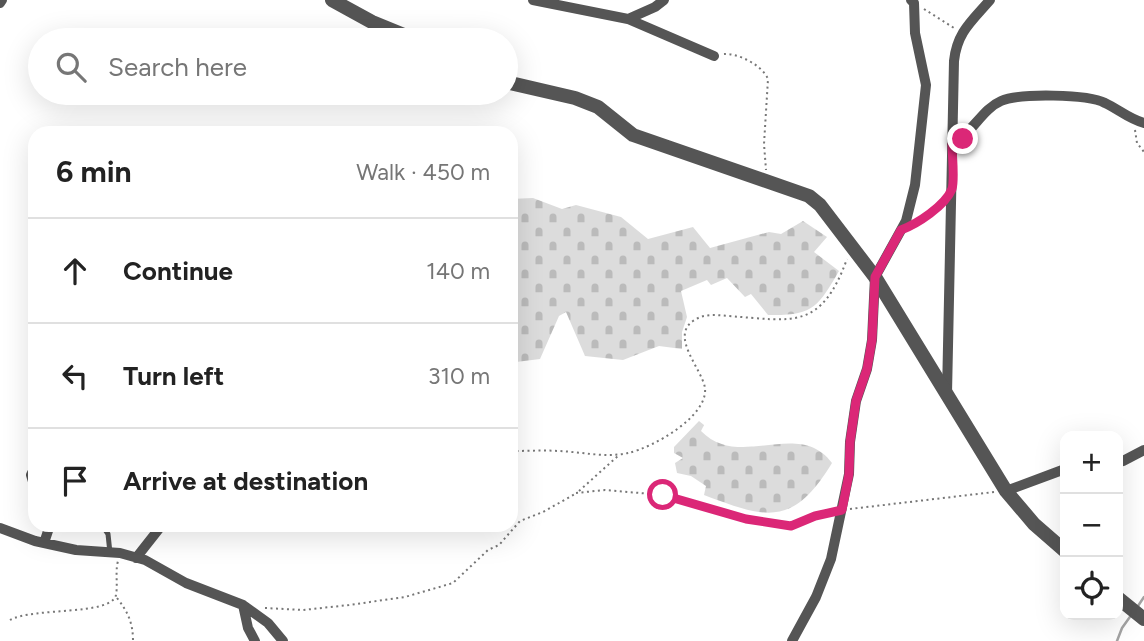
<!DOCTYPE html>
<meta charset="utf-8">
<style>
body{margin:0;font-family:Figtree,sans-serif;background:#f6f6f6;color:#222}
.controls{position:absolute;right:21px;bottom:21px;display:grid;overflow:hidden;border-radius:14px;box-shadow:0 7px 28px #0002}
.controls button{width:63px;height:63px;display:grid;place-items:center;padding:0;border:0;border-bottom:2px solid #e0e0e0;background:#fff;color:#222;font:35px sans-serif}
.stop{position:absolute;width:21px;height:21px;margin:-16px;border:5px solid #db2777;border-radius:50%;background:#fff}
.stop.end{background:#db2777;border-color:#fff;box-shadow:0 2px 7px #0008}
.list{margin:0;padding:0;list-style:none}
h2{display:flex;justify-content:space-between;align-items:center;height:91px;margin:0;padding:0 28px;font-size:30px}
h2 small{font-size:23px;font-weight:400;color:#767676}
.list li{display:grid;grid-template-columns:46px 1fr auto;gap:21px;align-items:center;box-sizing:border-box;height:105px;padding:0 28px;border-top:2px solid #e0e0e0}
.list b{display:block;font-size:26px;white-space:nowrap}
.list em{font-size:23px;font-style:normal;color:#767676}
.icon{flex:none;width:38px;height:38px;fill:none;stroke:currentColor;stroke-width:2;stroke-linecap:round;stroke-linejoin:round}
.map{position:relative;flex:none;width:1144px;height:641px;overflow:hidden}
.search{position:absolute;background:#fff;box-shadow:0 7px 28px #0002;left:28px;top:28px;width:490px;height:77px;display:flex;align-items:center;gap:18px;box-sizing:border-box;padding:0 24px;border-radius:38px;color:#767676;font-size:26px}
.panel{position:absolute;background:#fff;box-shadow:0 7px 28px #0002;left:28px;top:126px;width:490px;height:406px;border-radius:21px}
.map>svg:first-child{display:block}
.cemetery{fill:url(#cemetery-stones)}
.lines{fill:none;stroke-linecap:round;stroke-linejoin:round}
.stream{stroke:#a3a3a3;stroke-width:2.5}
.path{stroke:#777;stroke-width:2;stroke-dasharray:2 3.5;stroke-linecap:butt}
.service{stroke:#555;stroke-width:5}
.minor{stroke:#555;stroke-width:10}
.tertiary{stroke:#555;stroke-width:14}
.route{stroke:#db2777;stroke-width:9}
</style>
<div class="map">
<svg width="1144" height="641" viewBox="0 0 1144 641">
<defs>
<pattern id="cemetery-stones" width="16" height="16" patternUnits="userSpaceOnUse" patternTransform="scale(1.75)"><rect width="16" height="16" fill="#dcdcdc"/><path d="M2 7V4a2 2 0 0 1 4 0v3zM10 15v-3a2 2 0 0 1 4 0v3z" fill="#bbb"/></pattern>
</defs>
<rect width="100%" height="100%" fill="#fff"/>
<!-- cemetery -->
<path class="cemetery" d="M533,198L562,209L576,205L621,217L648,239L693,227L710,248L769,232L781,234L803,221L827,237L814,252L839,271C818,307 813,316 768,315L751,294L745,297L727,278L711,285L707,280L681,291L687,317L682,332V349L659,346L623,360L585,356L566,312L559,316L540,359L516,362L511,358V199Z
M699,421L704,425L701,431C740,471 798,418 832,463C793,527 767,519 704,495L706,486L691,476L677,473L675,463L683,458L674,453V447Z"/>
<g class="lines">
<!-- stream -->
<path class="stream" d="M1138,606L1144,597
M1117,641L1122,628L1132,614"/>
<!-- path -->
<path class="path" d="M924,9L954,28
M724,54C738,53 762,65 768,79L764,144L766,170
M1135,130L1137,143L1144,152
M915,224L940,203
M511,451C527,451 543,450 559,451C582,452 606,458 628,453C652,448 708,417 705,388C702,369 670,337 693,321C704,313 716,315 729,316C794,321 821,330 847,259
M579,491L619,455
M576,493L605,490L663,495L745,519L791,526L831,511
M850,509L994,492
M117,598C128,612 133,623 133,641
M265,608L303,610L349,605L405,597L453,583L488,550L499,545L520,521L543,512L575,494
M10,620C33,607 111,616 116,595C118,584 115,572 118,561"/>
<!-- service -->
<path class="service" d="M102,525L108,534L110,553"/>
<!-- minor -->
<path class="minor" d="M533,0L628,19L714,56
M0,3L2,0
M628,19L655,7L664,0
M952,144C972,134 982,109 1001,101C1019,93 1088,94 1105,103C1118,109 1129,119 1144,123
M947,394L954,61C957,32 972,21 990,0
M1118,462L1123,461L1144,450
M35,467L31,475L35,488
M1006,491L1065,469
M0,528L35,541L76,550L120,553L145,560L186,583L243,605L268,623L283,641
M44,543L50,525
M136,558L162,525
M243,605L248,628L255,641
M792,641L816,597L831,559L849,474L850,442L856,401L867,369L872,340L875,277L906,221L915,185L926,85L915,33L914,3L911,0"/>
<!-- tertiary -->
<path class="tertiary" d="M332,0L372,22L416,40
M506,82L575,98L598,107L633,135L809,196L820,205L875,277L1006,491L1034,524L1065,551
M1118,598L1144,619"/>
</g>
<g class="lines">
<!-- route -->
<path class="route" d="M663,495L746,519L791,526L815,516L842,510L849,474L850,442L856,401L867,369L872,340L875,277L901,230C917,224 945,206 952,189C955,179 952,155 952,144L963,139"/>
</g>
</svg>
<div class="controls">
<button>+</button>
<button>−</button>
<button><svg class="icon" aria-label="locate" viewBox="0 0 24 24"><circle cx="12" cy="12" r="6"/><path d="M12 2v4M12 18v4M2 12h4M18 12h4"/></svg></button>
</div>
<div class="stop" style="left:663px;top:495px"></div>
<div class="stop end" style="left:963px;top:139px"></div>
<div class="search"><svg class="icon" aria-label="search" viewBox="0 0 24 24"><circle cx="10" cy="10" r="6"/><path d="M15 15l6 6"/></svg>Search here</div>
<section class="panel">
<h2>6 min<small>Walk · 450 m</small></h2>
<ul class="list">
<li><svg class="icon" aria-label="ahead" viewBox="0 0 24 24"><path d="M12 20V5M6 11l6-6 6 6"/></svg><div><b>Continue</b></div><em>140 m</em></li>
<li><svg class="icon" aria-label="left" viewBox="0 0 24 24"><path d="M17 20v-9H6M10 6l-5 5 5 5"/></svg><div><b>Turn left</b></div><em>310 m</em></li>
<li><svg class="icon" aria-label="arrive" viewBox="0 0 24 24"><path d="M6 21V4h12l-3 4 3 4H6"/></svg><div><b>Arrive at destination</b></div></li>
</ul>
</section>
</div>
